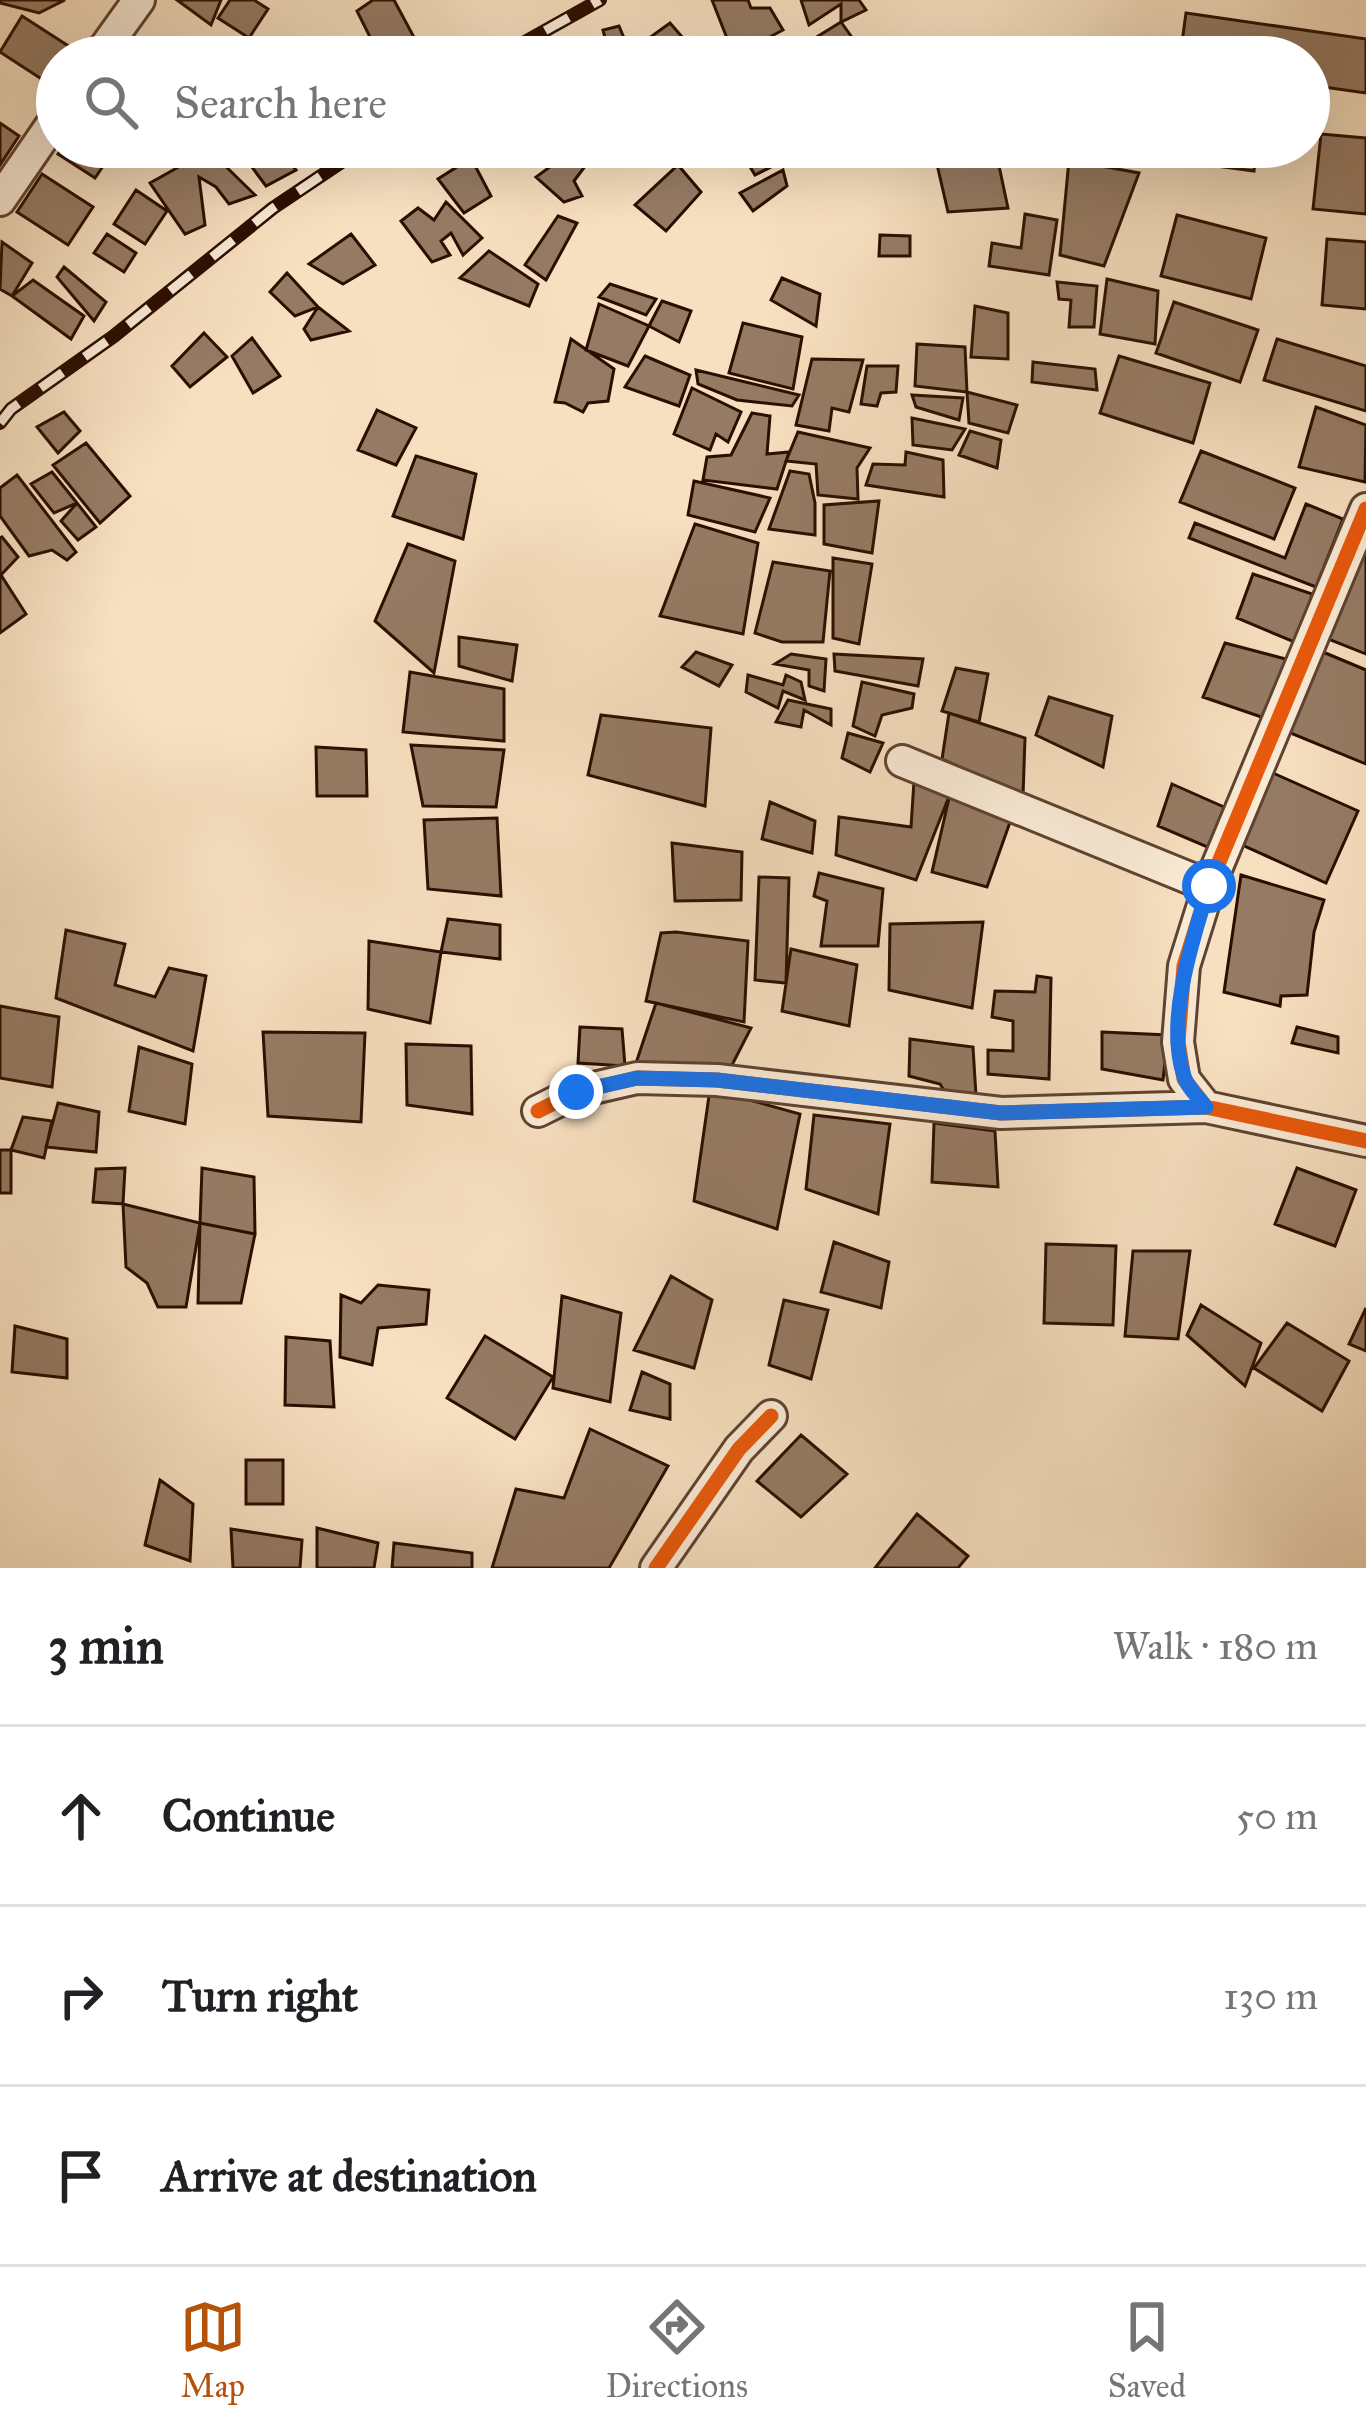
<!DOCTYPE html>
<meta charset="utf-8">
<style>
body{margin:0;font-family:"IM FELL Great Primer",serif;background:#f2f2f2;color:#202124}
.stop{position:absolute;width:36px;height:36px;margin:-27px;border:9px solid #1a73e8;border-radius:50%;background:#fff}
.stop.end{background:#1a73e8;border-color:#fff;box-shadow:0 3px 12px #0008}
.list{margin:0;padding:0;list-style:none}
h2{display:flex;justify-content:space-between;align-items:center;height:156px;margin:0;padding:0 48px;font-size:51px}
h2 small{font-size:39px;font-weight:400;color:#757577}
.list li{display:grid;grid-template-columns:78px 1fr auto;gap:36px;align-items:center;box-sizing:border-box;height:180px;padding:0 48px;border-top:3px solid #e0e0e0}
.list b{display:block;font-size:45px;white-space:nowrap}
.list em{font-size:39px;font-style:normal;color:#757577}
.icon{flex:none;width:66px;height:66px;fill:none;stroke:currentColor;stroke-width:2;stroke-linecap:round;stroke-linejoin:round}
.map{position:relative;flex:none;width:1366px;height:1568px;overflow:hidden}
.search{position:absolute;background:#fff;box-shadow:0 12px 48px #0002;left:36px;right:36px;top:36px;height:132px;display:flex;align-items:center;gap:30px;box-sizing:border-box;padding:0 42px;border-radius:66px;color:#757577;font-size:45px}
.sheet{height:696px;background:#fff}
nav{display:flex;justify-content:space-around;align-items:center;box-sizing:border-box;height:168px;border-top:3px solid #e0e0e0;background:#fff;font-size:33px;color:#757577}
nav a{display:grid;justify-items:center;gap:6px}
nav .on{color:#b45309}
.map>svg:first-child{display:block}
.building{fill:#967b64;stroke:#2c0e00;stroke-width:3}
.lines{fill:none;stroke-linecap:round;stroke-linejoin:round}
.street-casing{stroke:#5f4230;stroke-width:36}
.street{stroke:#faebd6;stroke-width:30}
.rail-casing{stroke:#2c0e00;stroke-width:14}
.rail{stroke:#faebd6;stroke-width:9;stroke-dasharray:27;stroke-linecap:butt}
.cycleway-casing{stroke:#faebd6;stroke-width:22}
.cycleway{stroke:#e8590c;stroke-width:15}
.route{stroke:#1a73e8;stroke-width:15}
</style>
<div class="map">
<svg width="1366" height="1568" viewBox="0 0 1366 1568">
<rect width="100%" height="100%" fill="#f7e0c0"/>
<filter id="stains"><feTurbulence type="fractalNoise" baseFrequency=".00167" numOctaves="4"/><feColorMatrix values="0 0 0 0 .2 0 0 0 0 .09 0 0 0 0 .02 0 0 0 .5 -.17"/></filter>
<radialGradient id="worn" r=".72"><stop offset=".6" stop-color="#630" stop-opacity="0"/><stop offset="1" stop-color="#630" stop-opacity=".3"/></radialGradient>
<!-- building -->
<path class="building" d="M0,0H65L39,13L0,3Z
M177,0H221L211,25Z
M230,0H254L268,9L249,38L218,18Z
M373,0H394L424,56L380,57L357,11Z
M712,0H748L751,8H770L783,30L734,56Z
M801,0H859L866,10L841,22V4L809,25Z
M1186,13L1366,39V93L1309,85V57H1180Z
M22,16L84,56L57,57V89L0,52Z
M841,22L866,57H798L794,51Z
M670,23L696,53L692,57H635L631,51Z
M619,26L632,57H610L603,30Z
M0,123L19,136L0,165Z
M1321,134L1366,138V214L1313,209Z
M63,147H116L95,178L58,154Z
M237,147H278L296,170L266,186Z
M577,147H580L589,161L574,181L582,196L564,202L536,177Z
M738,147H785L791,157L755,175Z
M933,147H995L1008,208L948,212Z
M1188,147H1257L1254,171L1186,162Z
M209,150L255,195L229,204L216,187L199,177L205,225L185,234L150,183Z
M471,158L491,196L464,213L438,179Z
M1069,160L1139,173L1104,266L1060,255Z
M678,165L701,192L666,231L635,205Z
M783,170L787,186L753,211L740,193Z
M42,174L93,207L68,245L17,212Z
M136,190L167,211L145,244L114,224Z
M446,202L482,238L463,255L451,233L441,241L450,255L432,262L401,221L418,208L434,220Z
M1025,214L1057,220L1049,275L989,266L992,243L1021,248Z
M1177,215L1266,238L1251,299L1161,276Z
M558,216L577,223L546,280L525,265Z
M107,234L136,253L124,272L94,253Z
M351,234L375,265L343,284L309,264Z
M880,235L910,236V256H879Z
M1327,239L1366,242V309L1322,305Z
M2,242L32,263L12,296L0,289Z
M489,251L538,284L529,306L460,278Z
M64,267L106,302L94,321L57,277Z
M287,273L318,307L295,316L270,292Z
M782,278L820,294L816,326L771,300Z
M1107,279L1158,291L1155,344L1100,334Z
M33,280L84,316L71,339L12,296Z
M1057,282L1097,286L1094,327H1069L1071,300L1059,299Z
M610,284L656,299L646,315L599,297Z
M662,301L691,311L679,342L649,326Z
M1174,302L1258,330L1240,382L1156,353Z
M599,304L649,326L628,366L586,350Z
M975,306L1008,313V359L971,357Z
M318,307L349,331L311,340L304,329Z
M743,323L802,337L793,389L729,373Z
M204,333L227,357L190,387L172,366Z
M252,338L280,376L253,393L232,356Z
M571,339L614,369L608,401L588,403L583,412L565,403L555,402Z
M1277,339L1366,366V411L1264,380Z
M917,344L965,347L967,392L915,386Z
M645,356L690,375L679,406L625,387Z
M1119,356L1210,383L1193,443L1100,413Z
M812,359L863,360L849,412L832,408L829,431L796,425Z
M1033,362L1095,369L1097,390L1032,382Z
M867,366H898L896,392L881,393L877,406L861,404Z
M696,370L799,395L792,406L737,400L698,384Z
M692,388L741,412L728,442L716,434L710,450L674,434Z
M967,392L1017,405L1008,433L969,423Z
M912,395L963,398L959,420L916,407Z
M1316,407L1366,425L1365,482L1299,467Z
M377,410L416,428L396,465L358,450Z
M64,412L80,431L58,453L37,427Z
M752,413L770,416L767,454L789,452L777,489L703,480L707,457L731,455Z
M912,418L965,429L952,450L913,445Z
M970,431L1001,440L997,468L959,455Z
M798,432L870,448L857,468L858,499L818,495L816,464L786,461Z
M86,443L130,496L100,523L53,465Z
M1201,451L1295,488L1274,539L1180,502Z
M906,452L943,460L944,497L866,485L873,464L905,465Z
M416,456L476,474L463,539L393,516Z
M790,471L809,474L815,503V535L769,529Z
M52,472L77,503L54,513L31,484Z
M17,475L76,552L67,560L52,550L29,556L0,516V488Z
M694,481L770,498L755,532L688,515Z
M879,501L872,553L824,544V505Z
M77,503L96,527L78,540L61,521Z
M1306,504L1343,519L1316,587L1189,538L1195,523L1285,558Z
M695,524L758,543L743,634L660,616Z
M2,537L18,557L1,575L26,614L0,633V538Z
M1366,539V654L1328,639Z
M408,544L455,561L434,673L375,621Z
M833,558L872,564L859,644L833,638Z
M773,562L830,571L823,642H782L755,633Z
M1253,574L1312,594L1299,644L1237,618Z
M459,637L517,645L512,681L459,666Z
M1225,643L1297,662L1273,721L1203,697Z
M696,652L732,665L719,686L682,667Z
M1323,652L1366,670V764L1288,732Z
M791,654L826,659L824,691L809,686V670L775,664Z
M834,654L923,659L918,686L835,671Z
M956,668L988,674L979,722L942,711Z
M410,672L504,689V741L403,732Z
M748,675L783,685L786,675L801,682L805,700L783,691L778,708L746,692Z
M862,682L914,694L912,708L882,715L875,736L853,726Z
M1049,697L1112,716L1103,767L1036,735Z
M788,700L831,709V725L804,710L801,727L776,722Z
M949,713L1025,738L1023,796L942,759Z
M601,715L711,728L705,806L588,775Z
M848,733L883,743L870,772L842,758Z
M411,745L504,750L496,807L423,806Z
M316,747L366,750L367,796H317Z
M1273,773L1358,811L1326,883L1240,844Z
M914,781L950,794L916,880L836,855L839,817L911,827Z
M1172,784L1224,807L1212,849L1158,826Z
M950,794L1014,811L987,887L932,872Z
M770,802L815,821L812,853L762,839Z
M497,818L501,896L428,889L424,820Z
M672,843L742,852L741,900L675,901Z
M819,873L883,889L878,946H821L827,901L814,896Z
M1241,875L1324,900L1314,932L1307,995L1281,996L1280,1006L1224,992Z
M759,877L789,878L786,983L755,980Z
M448,919L500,925V959L441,952Z
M983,922L972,1008L889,990L890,924Z
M66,930L125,944L115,985L155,997L169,968L206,976L193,1051L56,998Z
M676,932L748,941L744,1022L646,1001L661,933Z
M369,941L441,952L430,1023L368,1009Z
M791,949L857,965L849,1026L782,1011Z
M1037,976L1051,978L1049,1079L988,1074V1050L1013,1051V1021L992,1017L995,991L1035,992Z
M656,1003L751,1028L730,1069L635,1066Z
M0,1006L59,1017L52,1087L0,1078Z
M580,1027L622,1029L625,1066L578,1063Z
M1297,1027L1338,1037V1053L1292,1043Z
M263,1032L365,1033L361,1122L268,1116Z
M1102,1032L1168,1035L1163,1080L1102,1069Z
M910,1039L973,1047L976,1096L948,1097L940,1084L909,1076Z
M406,1044L471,1046L472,1114L407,1105Z
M139,1047L192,1064L185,1124L129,1111Z
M710,1089L800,1114L777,1229L694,1201Z
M58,1103L99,1112L96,1152L46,1147Z
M814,1115L890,1124L878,1214L806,1189Z
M23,1117L52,1121L44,1158L11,1150Z
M934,1123L995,1131L998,1187L932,1182Z
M0,1150H11V1193H0Z
M125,1168L123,1204L93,1202L96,1169Z
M202,1168L254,1177L255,1234L200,1223Z
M1297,1168L1356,1190L1335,1246L1275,1224Z
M123,1204L200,1223L186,1307H158L147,1283L126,1267Z
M200,1223L255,1234L241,1303H198Z
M834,1242L889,1262L881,1308L821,1292Z
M1046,1244L1116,1246L1113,1325L1044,1323Z
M1133,1251H1190L1178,1339L1125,1336Z
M671,1276L712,1300L694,1368L634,1350Z
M378,1285L429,1290L426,1324L378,1328L372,1365L340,1357L341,1295L361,1303Z
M562,1296L621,1313L610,1402L553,1388Z
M784,1300L828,1310L811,1379L769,1365Z
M1201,1305L1261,1343L1245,1386L1187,1335Z
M1366,1308V1351L1349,1344Z
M1287,1323L1349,1361L1322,1411L1254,1368Z
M15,1326L67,1339V1378L12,1372Z
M485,1336L553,1377L515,1439L447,1398Z
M286,1337L330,1341L334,1407L285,1405Z
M642,1372L670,1384V1419L630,1410Z
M590,1429L668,1466L609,1568H492L516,1489L564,1498Z
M801,1435L847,1474L801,1517L757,1481Z
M246,1460H283V1504H246Z
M160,1480L193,1504L190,1561L145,1545Z
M917,1514L968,1556L958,1568H875Z
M317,1528L378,1543L374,1568H317Z
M231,1529L302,1540L300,1568H233Z
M394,1543L472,1553V1568H392Z"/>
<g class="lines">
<defs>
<path id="street" d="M98,57L139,0
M0,200L57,117
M1366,509L1209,886L1184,966L1178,1042L1184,1079L1206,1107L1366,1141
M902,761L1209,886
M538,1111L576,1092L637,1078L717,1080L1001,1113L1206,1107
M656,1568L739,1449L771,1416"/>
</defs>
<!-- street casing -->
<use href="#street" class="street-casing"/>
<!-- street -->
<use href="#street" class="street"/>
<defs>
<path id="rail" d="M498,57L600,0
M0,423L11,409L114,336L273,208L364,147"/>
</defs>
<!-- rail casing -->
<use href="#rail" class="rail-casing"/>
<!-- rail -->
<use href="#rail" class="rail"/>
<defs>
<path id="cycleway" d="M1366,509L1209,886L1184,966L1178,1042L1184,1079L1206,1107L1366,1141
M538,1111L576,1092L637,1078L717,1080L1001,1113L1206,1107
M656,1568L739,1449L771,1416"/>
</defs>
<!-- cycleway casing -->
<use href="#cycleway" class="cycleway-casing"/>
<!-- cycleway -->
<use href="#cycleway" class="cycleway"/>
</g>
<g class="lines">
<!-- route -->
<path class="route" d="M576,1092L637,1078L717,1080L1001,1113L1206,1107C1198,1097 1187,1087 1184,1076C1165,1021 1193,938 1209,886"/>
</g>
<rect width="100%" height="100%" filter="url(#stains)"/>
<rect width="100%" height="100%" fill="url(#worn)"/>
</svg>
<div class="stop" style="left:1209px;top:886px"></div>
<div class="stop end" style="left:576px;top:1092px"></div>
<div class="search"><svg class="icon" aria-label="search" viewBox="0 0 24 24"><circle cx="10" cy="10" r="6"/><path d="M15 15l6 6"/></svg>Search here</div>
</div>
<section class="sheet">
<h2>3 min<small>Walk · 180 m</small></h2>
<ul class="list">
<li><svg class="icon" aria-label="ahead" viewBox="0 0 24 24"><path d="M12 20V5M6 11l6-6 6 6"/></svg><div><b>Continue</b></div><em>50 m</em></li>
<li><svg class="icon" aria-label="right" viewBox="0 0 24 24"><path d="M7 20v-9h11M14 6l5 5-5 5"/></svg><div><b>Turn right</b></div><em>130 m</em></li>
<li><svg class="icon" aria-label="arrive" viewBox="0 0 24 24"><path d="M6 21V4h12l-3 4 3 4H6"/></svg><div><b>Arrive at destination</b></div></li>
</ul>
</section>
<nav>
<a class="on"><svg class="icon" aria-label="map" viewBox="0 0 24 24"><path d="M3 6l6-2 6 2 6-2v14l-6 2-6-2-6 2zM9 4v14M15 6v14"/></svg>Map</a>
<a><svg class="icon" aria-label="directions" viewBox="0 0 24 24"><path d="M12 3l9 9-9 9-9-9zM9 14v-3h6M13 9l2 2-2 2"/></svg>Directions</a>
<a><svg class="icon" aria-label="saved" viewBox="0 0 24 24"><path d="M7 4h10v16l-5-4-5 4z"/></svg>Saved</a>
</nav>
